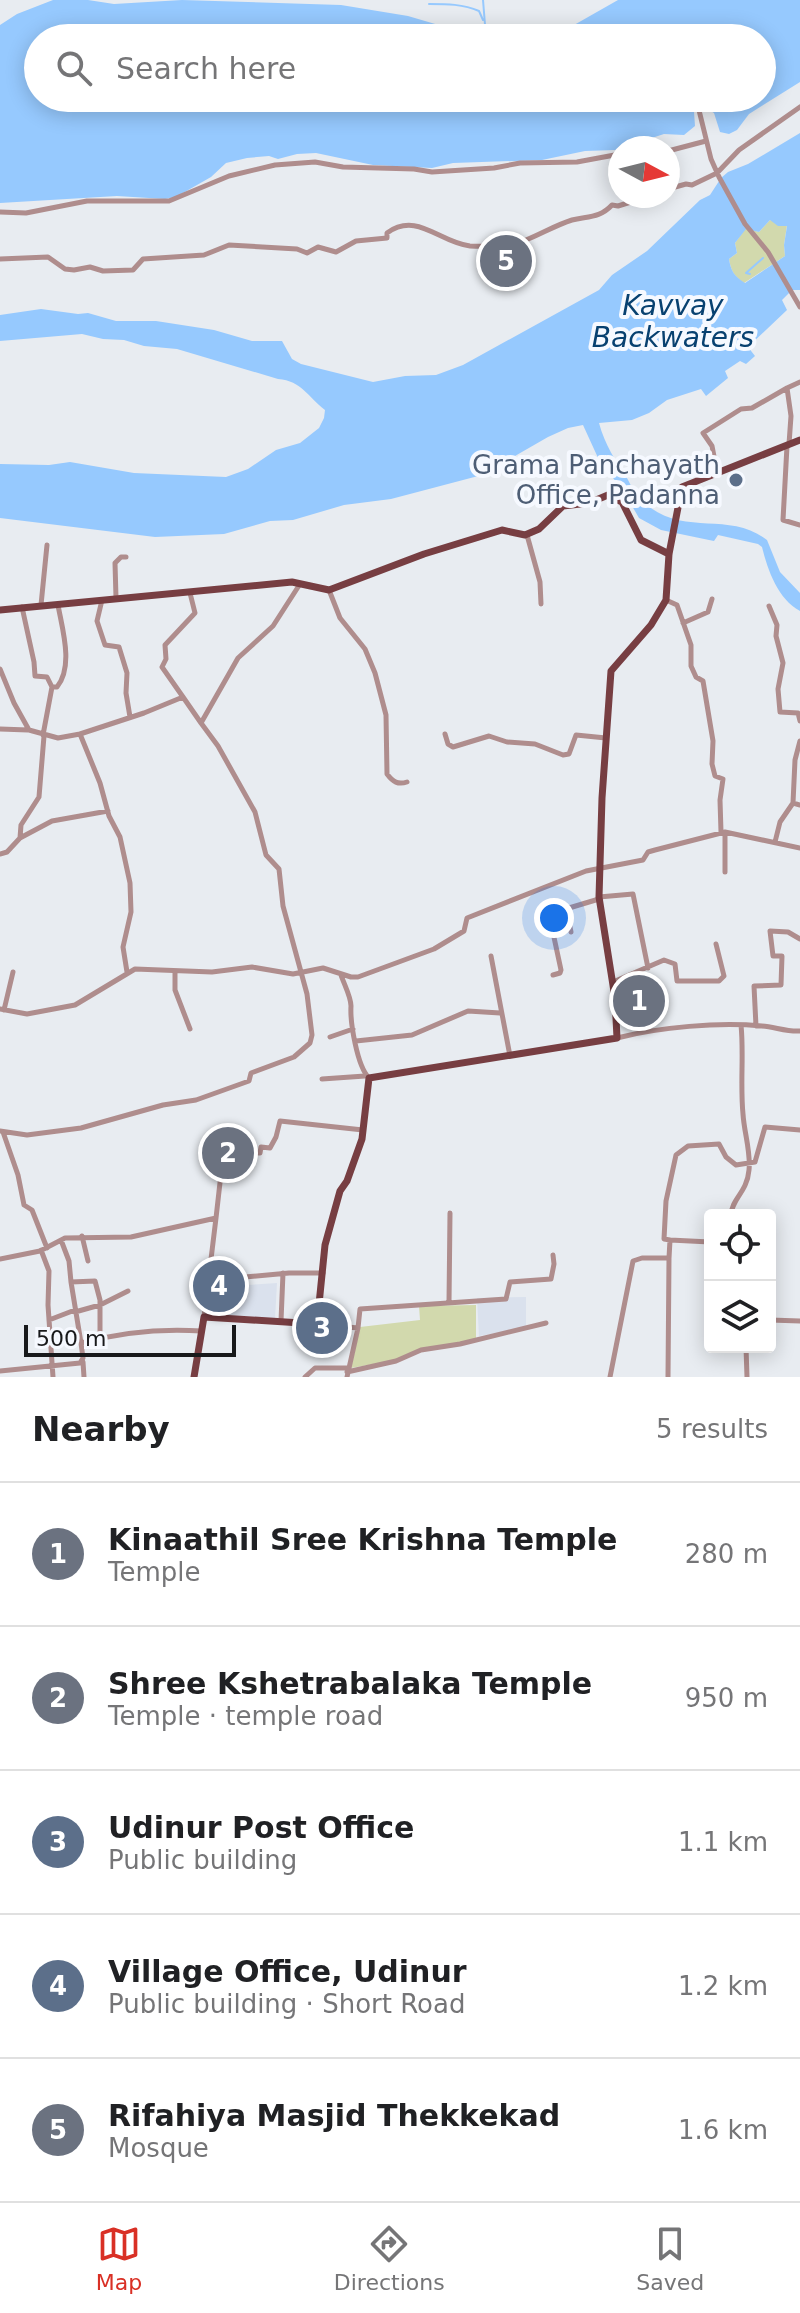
<!DOCTYPE html>
<meta charset="utf-8">
<style>
body{margin:0;font-family:"DejaVu Sans",sans-serif;background:#f2f2f2;color:#202124}
.controls{position:absolute;right:24px;bottom:24px;display:grid;overflow:hidden;border-radius:8px;box-shadow:0 4px 20px #0003}
.controls button{width:72px;height:72px;display:grid;place-items:center;padding:0;border:0;border-bottom:2px solid #e0e0e0;background:#fff;color:#202124;font:40px sans-serif}
.compass{position:absolute;left:608px;top:136px;width:72px;height:72px;border-radius:50%;background:#fff;box-shadow:0 4px 20px #0003;rotate:97deg}
.scale{position:absolute;left:24px;bottom:20px;width:212px;box-sizing:border-box;padding-left:8px;border:4px solid #18191b;border-top:0;font-size:22px;line-height:28px;white-space:nowrap;color:#18191b;-webkit-text-stroke:6px #f6f9ff;paint-order:stroke}
.you{position:absolute;left:554px;top:918px;width:28px;height:28px;margin:-20px;border:6px solid #fff;border-radius:50%;background:#1a73e8;box-shadow:0 0 0 12px #1a73e833}
.badge{display:grid;place-items:center;width:52px;height:52px;border-radius:50%;background:#d93025;color:#fff;font-size:26px;font-weight:700}
.pin{position:absolute;translate:-50% -50%;border:4px solid #fff;box-shadow:0 2px 8px #0006}
.list{margin:0;padding:0;list-style:none}
h2{display:flex;justify-content:space-between;align-items:center;height:104px;margin:0;padding:0 32px;font-size:34px}
h2 small{font-size:26px;font-weight:400;color:#757577}
.list li{display:grid;grid-template-columns:52px 1fr auto;gap:24px;align-items:center;box-sizing:border-box;height:144px;padding:0 32px;border-top:2px solid #e0e0e0}
.list b{display:block;font-size:30px;white-space:nowrap}
.list p{margin:0;font-size:26px;white-space:nowrap;color:#757577}
.list em{font-size:26px;font-style:normal;color:#757577}
.icon{flex:none;width:44px;height:44px;fill:none;stroke:currentColor;stroke-width:2;stroke-linecap:round;stroke-linejoin:round}
.map{position:relative;flex:none;width:800px;height:1377px;overflow:hidden}
.search{position:absolute;background:#fff;box-shadow:0 4px 20px #0003;left:24px;right:24px;top:24px;height:88px;display:flex;align-items:center;gap:20px;box-sizing:border-box;padding:0 28px;border-radius:44px;color:#757577;font-size:30px}
.sheet{height:824px;background:#fff}
nav{display:flex;justify-content:space-around;align-items:center;box-sizing:border-box;height:112px;border-top:2px solid #e0e0e0;background:#fff;font-size:22px;color:#757577}
nav a{display:grid;justify-items:center;gap:4px}
nav .on{color:#d93025}
.map>svg:first-child{display:block}
.built{fill:#dae1ed}
.green{fill:#d2d9ad}
.water{fill:#96c9fe;fill-rule:evenodd}
.lines{fill:none;stroke-linecap:round;stroke-linejoin:round}
.stream{stroke:#96c9fe;stroke-width:2}
.minor{stroke:#af8d8d;stroke-width:5}
.major{stroke:#773e42;stroke-width:7}
.service-dot{fill:#5c6f8a;stroke:#f6f9ff;stroke-width:3}
.labels{text-anchor:middle;stroke-width:8;stroke-linejoin:round;paint-order:stroke}
.service-label{font-size:26px;fill:#4e5e75;stroke:#f6f9ff;text-anchor:end}
.water-label{font-size:28px;font-style:italic;fill:#084170;stroke:#f6f9ff}
</style>
<div class="map">
<svg width="800" height="1377" viewBox="0 0 800 1377">
<rect width="100%" height="100%" fill="#e8ecf1"/>
<!-- built -->
<path class="built" d="M277,1283L275,1319L214,1314L217,1294L247,1285Z
M526,1297V1328L479,1336L477,1298Z"/>
<!-- green -->
<path class="green" d="M770,220L787,225L784,245L785,256L744,283C734,276 731,271 729,259L737,253L735,243L746,228L759,232Z
M476,1305V1340L423,1349L397,1360L351,1368L360,1327L420,1320L419,1306Z"/>
<!-- water -->
<path class="water" d="M53,0H88L114,4L182,0L341,5L408,16L476,36L522,38L546,36L567,29L618,0H800V82L749,114L737,130L729,134L720,132L714,113L706,108L703,98H762V38H38V98H693L695,126L684,135L664,134L615,150L585,151L542,160L453,163L432,168L373,165L316,153L297,154L278,159L269,156L247,158L226,163L211,177L176,197L165,199L117,196L0,203V25L17,14Z
M800,133V290H792L782,300L787,310L748,347L755,356L746,364L740,361L725,371L728,378L706,396L701,389L667,400L649,413L632,420L599,423C605,445 615,460 627,478C630,483 632,489 636,494C676,542 726,508 767,540L780,572L800,593V611C778,599 768,571 762,547L758,544L718,535L714,541L709,540L661,530L639,518L624,492L599,460L583,425L568,428L548,437L482,475L391,499L344,505L293,520L270,521L224,534L155,537L0,518V464L49,465L70,462L134,473L226,477L248,469L276,450L300,443L319,428L324,418L325,410C308,397 302,381 278,379L177,349L144,346L124,340L103,339L82,334L0,341V315L41,309L78,314L88,313L116,321H156L214,330L252,341H282L292,359L301,364L373,382L405,376L436,375L463,365L599,290L612,275L647,251L700,200L710,195L721,178L728,172L748,164ZM770,220L778,226H787L784,245L785,256L745,283C734,276 731,271 729,259L737,253L735,243L746,229L759,232Z"/>
<g class="lines">
<!-- stream -->
<path class="stream" d="M483,0L486,37
M429,4C447,4 463,4 479,11L483,20
M750,274L746,273L763,258"/>
<!-- minor -->
<path class="minor" d="M696,98L711,159L719,177L745,224L768,252L800,307
M668,151L706,141
M668,189L686,184L692,185L717,173L739,150L800,107
M0,212L26,213L87,201H169L229,176L275,165L315,162L343,167L414,169L432,172L494,168L520,163L577,162L620,154
M0,259L48,257L65,269L74,270L90,267L103,271L133,270L143,259L204,255L229,245L297,249L307,253L318,247L336,252L356,241L387,238V233C417,211 440,243 470,246C486,247 511,246 526,240C541,234 556,225 572,220C588,216 600,218 612,205L618,206L650,196
M789,444L791,416L787,388L800,382
M787,446L783,520L800,525
M717,472L712,446L703,433L741,409L752,408L787,388
M527,535L540,582L541,604
M329,590L340,618L365,649L375,673L386,715L387,774C393,782 398,785 407,782
M116,598L115,563L121,557H126
M102,600L97,621L105,645L119,647L127,673L126,693L130,717
M666,600L677,605L691,645V666L696,677L703,681L713,741L712,764L715,776L723,779L720,800L721,832
M41,605L47,545
M769,606L777,625L776,636L783,663L778,689L780,712L798,713L800,721
M22,607L34,662L35,676L47,677L52,687H57C74,666 62,628 58,605
M683,623L708,612L712,599
M0,669L14,703L29,730L58,738L80,734L100,783L109,816L120,837L130,883L131,912L123,947L127,972
M183,697L162,667L166,659L165,645L195,613L190,593
M0,729L28,730
M80,734L144,713L183,697L201,723L238,658L273,626L300,584
M445,734L448,744L453,747L489,736L507,742L535,744L563,755L569,754L576,735L606,738
M43,735L52,687
M793,803L795,760L800,741
M20,838L52,821L108,811
M775,842L780,822L793,803L800,805
M0,854L7,852L20,838L21,825L39,797L44,736
M725,872V832
M599,897L633,894L648,968
M566,907L571,932
M491,956L510,1056
M175,972V990L190,1029
M341,975C344,984 351,997 351,1006C350,1022 357,1066 369,1078
M553,975L560,973L561,970L549,914L599,899
M613,982L664,960L675,964L677,981H719L724,976L716,944
M0,1009L27,1014L75,1005L135,969L212,972L252,967L293,974L323,968L351,977H358L434,949L464,931L467,918L586,871L643,860L648,852L655,850L725,832L800,848
M4,1010L13,972
M756,1026L754,986L781,985L782,956H773L770,931L788,932L800,939
M330,1037L353,1029
M617,1038C660,1027 718,1022 762,1026C775,1027 787,1032 800,1031
M356,1041L412,1035L468,1011L500,1013
M322,1079L365,1076
M0,1131L27,1135L81,1128L163,1105L196,1100L249,1081L251,1073L294,1057L310,1043L312,1035L307,994L283,906L279,869L266,855L255,812L218,746L201,723
M3,1132L18,1175L24,1205L32,1210L47,1248
M241,1152L260,1153L261,1147L270,1148L276,1137L280,1121L363,1130
M731,1215C732,1198 747,1193 749,1170C751,1152 744,1132 743,1114C740,1084 744,1054 741,1025
M216,1218L222,1165
M82,1236L88,1261
M61,1240L69,1261L71,1282L95,1281L100,1300V1338
M670,1240L664,1239L666,1201L676,1155L688,1146L719,1144L726,1157L736,1165L755,1162L765,1127L800,1130
M41,1250L49,1271L48,1305L53,1377
M0,1259L40,1251L65,1238L131,1237L216,1218L204,1317
M212,1263L232,1267L234,1271H238L245,1277L289,1273H323
M71,1282L81,1343
M449,1303L450,1213
M75,1312L100,1305L128,1291
M49,1320L75,1310
M770,1320L800,1321
M281,1321L283,1273
M317,1324L358,1328L347,1377
M358,1328L360,1309L506,1299L510,1282L551,1279L554,1264L553,1255
M746,1347L747,1377
M83,1362L84,1377
M0,1371L80,1363L83,1358L81,1343C122,1332 159,1328 202,1331
M347,1372L396,1361L421,1350L460,1344L546,1323
M305,1377L315,1368H349
M610,1377L633,1261L642,1258H669L670,1240L710,1242
M668,1377L669,1258"/>
<!-- major -->
<path class="major" d="M0,610L292,582L329,590L424,554L502,530L525,535L539,529L563,506L589,503L608,495L622,502L641,540L669,554
M194,1377L204,1317L317,1324L325,1245L340,1191L347,1181L362,1139L369,1078L617,1038L615,998L599,897L602,798L611,671L651,625L666,600L669,554L682,487L800,440"/>
</g>
<!-- markers -->
<circle class="service-dot" cx="736" cy="480" r="8"/>
<g class="labels">
<!-- service labels -->
<g class="service-label">
<text x="720" y="474">Grama Panchayath<tspan x="720" dy="30">Office, Padanna</tspan></text>
</g>
<!-- water labels -->
<g class="water-label">
<text x="673" y="315">Kavvay<tspan x="673" dy="32">Backwaters</tspan></text>
</g>
</g>
</svg>
<div class="controls">
<button><svg class="icon" aria-label="locate" viewBox="0 0 24 24"><circle cx="12" cy="12" r="6"/><path d="M12 2v4M12 18v4M2 12h4M18 12h4"/></svg></button>
<button><svg class="icon" aria-label="layers" viewBox="0 0 24 24"><path d="M12 4l9 5-9 5-9-5zM3 14l9 5 9-5"/></svg></button>
</div>
<svg class="compass" viewBox="-18 -18 36 36"><path d="M0-13l5 13h-10z" fill="#e53935"/><path d="M0 13l5-13h-10z" fill="#757577"/></svg>
<div class="scale">500 m</div>
<div class="you"></div>
<div class="pin badge" style="left:639px;top:1001px;background:#6b7280">1</div>
<div class="pin badge" style="left:228px;top:1153px;background:#6b7280">2</div>
<div class="pin badge" style="left:322px;top:1328px;background:#5c6f8a">3</div>
<div class="pin badge" style="left:219px;top:1286px;background:#5c6f8a">4</div>
<div class="pin badge" style="left:506px;top:261px;background:#6b7280">5</div>
<div class="search"><svg class="icon" aria-label="search" viewBox="0 0 24 24"><circle cx="10" cy="10" r="6"/><path d="M15 15l6 6"/></svg>Search here</div>
</div>
<section class="sheet">
<h2>Nearby<small>5 results</small></h2>
<ul class="list">
<li><span class="badge" style="background:#6b7280">1</span><div><b>Kinaathil Sree Krishna Temple</b><p>Temple</p></div><em>280 m</em></li>
<li><span class="badge" style="background:#6b7280">2</span><div><b>Shree Kshetrabalaka Temple</b><p>Temple · temple road</p></div><em>950 m</em></li>
<li><span class="badge" style="background:#5c6f8a">3</span><div><b>Udinur Post Office</b><p>Public building</p></div><em>1.1 km</em></li>
<li><span class="badge" style="background:#5c6f8a">4</span><div><b>Village Office, Udinur</b><p>Public building · Short Road</p></div><em>1.2 km</em></li>
<li><span class="badge" style="background:#6b7280">5</span><div><b>Rifahiya Masjid Thekkekad</b><p>Mosque</p></div><em>1.6 km</em></li>
</ul>
</section>
<nav>
<a class="on"><svg class="icon" aria-label="map" viewBox="0 0 24 24"><path d="M3 6l6-2 6 2 6-2v14l-6 2-6-2-6 2zM9 4v14M15 6v14"/></svg>Map</a>
<a><svg class="icon" aria-label="directions" viewBox="0 0 24 24"><path d="M12 3l9 9-9 9-9-9zM9 14v-3h6M13 9l2 2-2 2"/></svg>Directions</a>
<a><svg class="icon" aria-label="saved" viewBox="0 0 24 24"><path d="M7 4h10v16l-5-4-5 4z"/></svg>Saved</a>
</nav>
